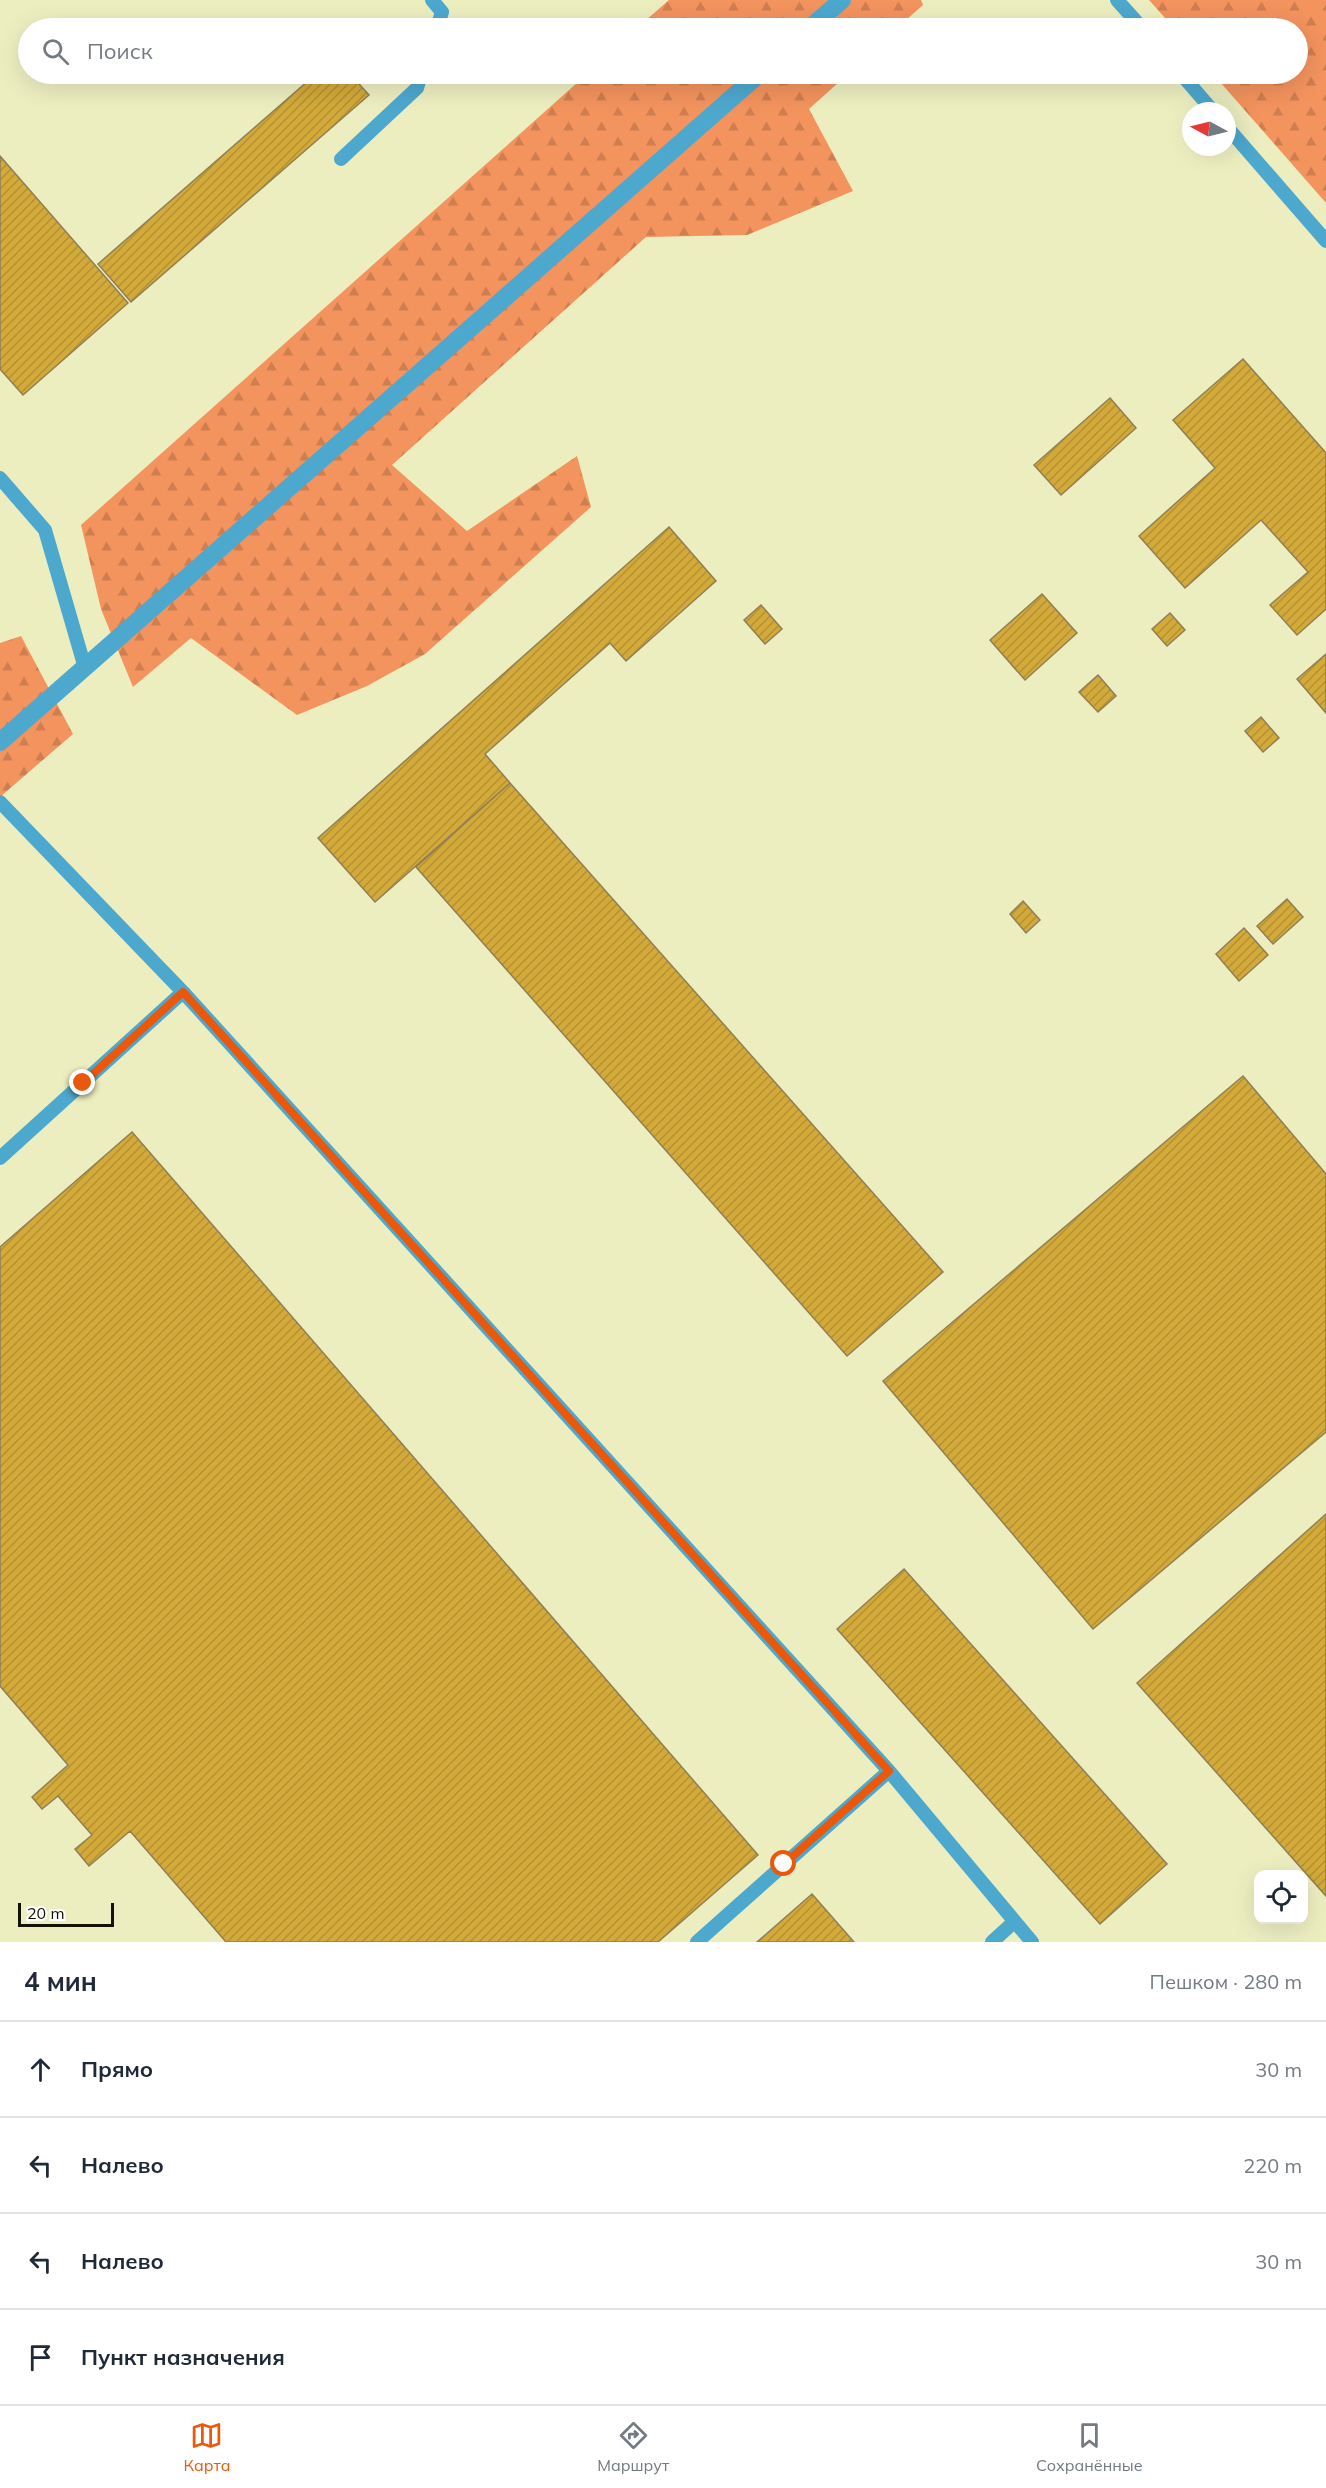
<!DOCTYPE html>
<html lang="ru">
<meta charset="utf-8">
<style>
body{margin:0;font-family:Mulish,sans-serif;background:#f6f6f7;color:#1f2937}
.controls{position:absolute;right:18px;bottom:18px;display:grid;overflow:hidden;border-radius:12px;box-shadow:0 6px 24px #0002}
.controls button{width:54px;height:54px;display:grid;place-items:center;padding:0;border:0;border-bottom:2px solid #e0e1e3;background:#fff;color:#1f2937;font:30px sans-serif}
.compass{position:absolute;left:1182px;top:102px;width:54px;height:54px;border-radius:50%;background:#fff;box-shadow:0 6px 24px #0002;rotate:277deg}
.scale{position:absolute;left:18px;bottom:15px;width:96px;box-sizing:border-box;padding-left:6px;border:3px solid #131303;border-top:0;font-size:16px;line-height:21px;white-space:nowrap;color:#131303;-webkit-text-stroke:4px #fff;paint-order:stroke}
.stop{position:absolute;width:18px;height:18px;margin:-14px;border:4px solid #ea580c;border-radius:50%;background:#fff}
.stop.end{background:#ea580c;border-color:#fff;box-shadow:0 2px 6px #0008}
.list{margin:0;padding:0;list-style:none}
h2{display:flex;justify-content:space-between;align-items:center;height:78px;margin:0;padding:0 24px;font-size:26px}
h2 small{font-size:20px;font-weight:400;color:#747a83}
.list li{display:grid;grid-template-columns:39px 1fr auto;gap:18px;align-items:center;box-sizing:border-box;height:96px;padding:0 24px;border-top:2px solid #e0e1e3}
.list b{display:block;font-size:22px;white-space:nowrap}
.list em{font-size:20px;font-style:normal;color:#747a83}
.icon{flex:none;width:33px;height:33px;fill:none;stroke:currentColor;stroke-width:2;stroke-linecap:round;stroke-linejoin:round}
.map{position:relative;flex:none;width:1326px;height:1942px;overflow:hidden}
.search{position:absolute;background:#fff;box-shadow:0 6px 24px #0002;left:18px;right:18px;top:18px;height:66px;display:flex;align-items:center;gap:15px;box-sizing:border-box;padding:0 21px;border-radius:33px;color:#747a83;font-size:22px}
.sheet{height:462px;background:#fff}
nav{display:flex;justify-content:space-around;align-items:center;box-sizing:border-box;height:84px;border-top:2px solid #e0e1e3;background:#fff;font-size:16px;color:#747a83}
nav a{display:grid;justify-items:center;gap:3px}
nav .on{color:#ea580c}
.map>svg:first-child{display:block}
.forest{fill:url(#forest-firs)}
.building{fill:url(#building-hatch);stroke:#8f7f56;stroke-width:1.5}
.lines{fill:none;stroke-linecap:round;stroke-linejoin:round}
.lane{stroke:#4da8ce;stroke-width:14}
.street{stroke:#4da8ce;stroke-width:18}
.route{stroke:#ea580c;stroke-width:8}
</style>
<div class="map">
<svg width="1326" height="1942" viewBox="0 0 1326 1942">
<defs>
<pattern id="forest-firs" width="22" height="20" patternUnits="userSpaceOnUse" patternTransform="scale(1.5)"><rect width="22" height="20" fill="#f3935e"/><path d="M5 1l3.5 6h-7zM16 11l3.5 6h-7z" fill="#cf7e50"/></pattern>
<pattern id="building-hatch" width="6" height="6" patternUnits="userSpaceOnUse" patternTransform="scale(1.5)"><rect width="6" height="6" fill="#d3aa39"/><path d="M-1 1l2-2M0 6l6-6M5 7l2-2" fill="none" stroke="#b49131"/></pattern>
</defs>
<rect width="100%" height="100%" fill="#edeec0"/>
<!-- forest -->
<path class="forest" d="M669,0H921L923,5L897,28H637Z
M1149,0H1326V203L1213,74H1298V28H1174Z
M587,74H848L809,109L853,191L747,235L646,237L392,465L467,531L577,456L591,507L425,654L367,686L297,715L191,638L133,687L101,609L81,525Z
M21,636L73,734L0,797V643Z"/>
<!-- building -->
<path class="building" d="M316,74H350L369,95L131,302L98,264Z
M0,156L128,303L23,395L0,369Z
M1243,359L1326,453V609L1297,635L1270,605L1308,572L1261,520L1185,588L1139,536L1215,468L1173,420Z
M1110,398L1136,428L1061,495L1034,465Z
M669,527L716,581L626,661L610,643L485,754L510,783L375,902L318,838Z
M1042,594L1077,633L1025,680L990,640Z
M761,605L782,629L765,644L744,620Z
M1170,613L1185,630L1167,646L1152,629Z
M1326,654V713L1297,679Z
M1098,675L1116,696L1098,712L1079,692Z
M1261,717L1279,738L1263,752L1245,731Z
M510,783L943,1272L847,1356L416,867Z
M1287,899L1303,917L1273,944L1257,926Z
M1023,901L1040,920L1026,933L1010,914Z
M1244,928L1268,955L1239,981L1216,954Z
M1243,1076L1326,1174V1432L1093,1629L883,1381Z
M132,1132L758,1855L658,1942H226L130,1831L89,1866L75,1849L92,1835L58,1796L42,1809L32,1797L68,1765L0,1686V1247Z
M1326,1514V1896L1137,1683Z
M904,1569L1167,1864L1100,1924L837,1629Z
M812,1894L854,1942H757Z"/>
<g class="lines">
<!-- lane -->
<path class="lane" d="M432,0L442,12L437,28
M1117,0L1142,28
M1181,74L1213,111
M1227,127L1326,241
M341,159L417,88L421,74
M0,478L45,530L85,668
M0,802L183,992L889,1771L1032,1942
M0,1158L183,992
M697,1942L889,1771
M992,1942L1014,1922"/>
<!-- street -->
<path class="street" d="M810,28L842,0
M0,742L759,74"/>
</g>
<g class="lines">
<!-- route -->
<path class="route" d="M83,1083L183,992L889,1771L784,1864"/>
</g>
</svg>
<div class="controls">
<button><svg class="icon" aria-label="locate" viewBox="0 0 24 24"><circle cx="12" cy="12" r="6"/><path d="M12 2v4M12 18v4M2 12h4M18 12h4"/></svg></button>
</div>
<svg class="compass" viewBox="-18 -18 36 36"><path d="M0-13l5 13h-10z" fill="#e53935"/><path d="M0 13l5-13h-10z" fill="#747a83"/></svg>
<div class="scale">20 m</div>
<div class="stop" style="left:784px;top:1864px"></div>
<div class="stop end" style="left:83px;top:1083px"></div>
<div class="search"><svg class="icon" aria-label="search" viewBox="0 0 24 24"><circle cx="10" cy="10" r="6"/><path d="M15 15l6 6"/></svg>Поиск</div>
</div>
<section class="sheet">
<h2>4 мин<small>Пешком · 280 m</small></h2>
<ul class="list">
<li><svg class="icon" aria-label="ahead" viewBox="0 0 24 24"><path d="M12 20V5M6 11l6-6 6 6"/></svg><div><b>Прямо</b></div><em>30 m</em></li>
<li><svg class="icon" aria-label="left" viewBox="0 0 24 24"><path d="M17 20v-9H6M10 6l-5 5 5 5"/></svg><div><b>Налево</b></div><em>220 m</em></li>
<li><svg class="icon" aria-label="left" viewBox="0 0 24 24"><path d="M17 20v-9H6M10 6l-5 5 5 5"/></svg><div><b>Налево</b></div><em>30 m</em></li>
<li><svg class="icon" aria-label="arrive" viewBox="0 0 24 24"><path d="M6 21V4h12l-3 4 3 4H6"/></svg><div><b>Пункт назначения</b></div></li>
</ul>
</section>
<nav>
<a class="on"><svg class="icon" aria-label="map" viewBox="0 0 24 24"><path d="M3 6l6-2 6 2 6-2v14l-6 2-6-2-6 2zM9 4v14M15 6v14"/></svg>Карта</a>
<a><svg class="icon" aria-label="directions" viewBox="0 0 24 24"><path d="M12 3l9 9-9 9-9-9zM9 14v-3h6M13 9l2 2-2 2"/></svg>Маршрут</a>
<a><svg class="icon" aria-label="saved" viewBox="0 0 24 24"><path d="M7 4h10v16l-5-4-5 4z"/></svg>Сохранённые</a>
</nav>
